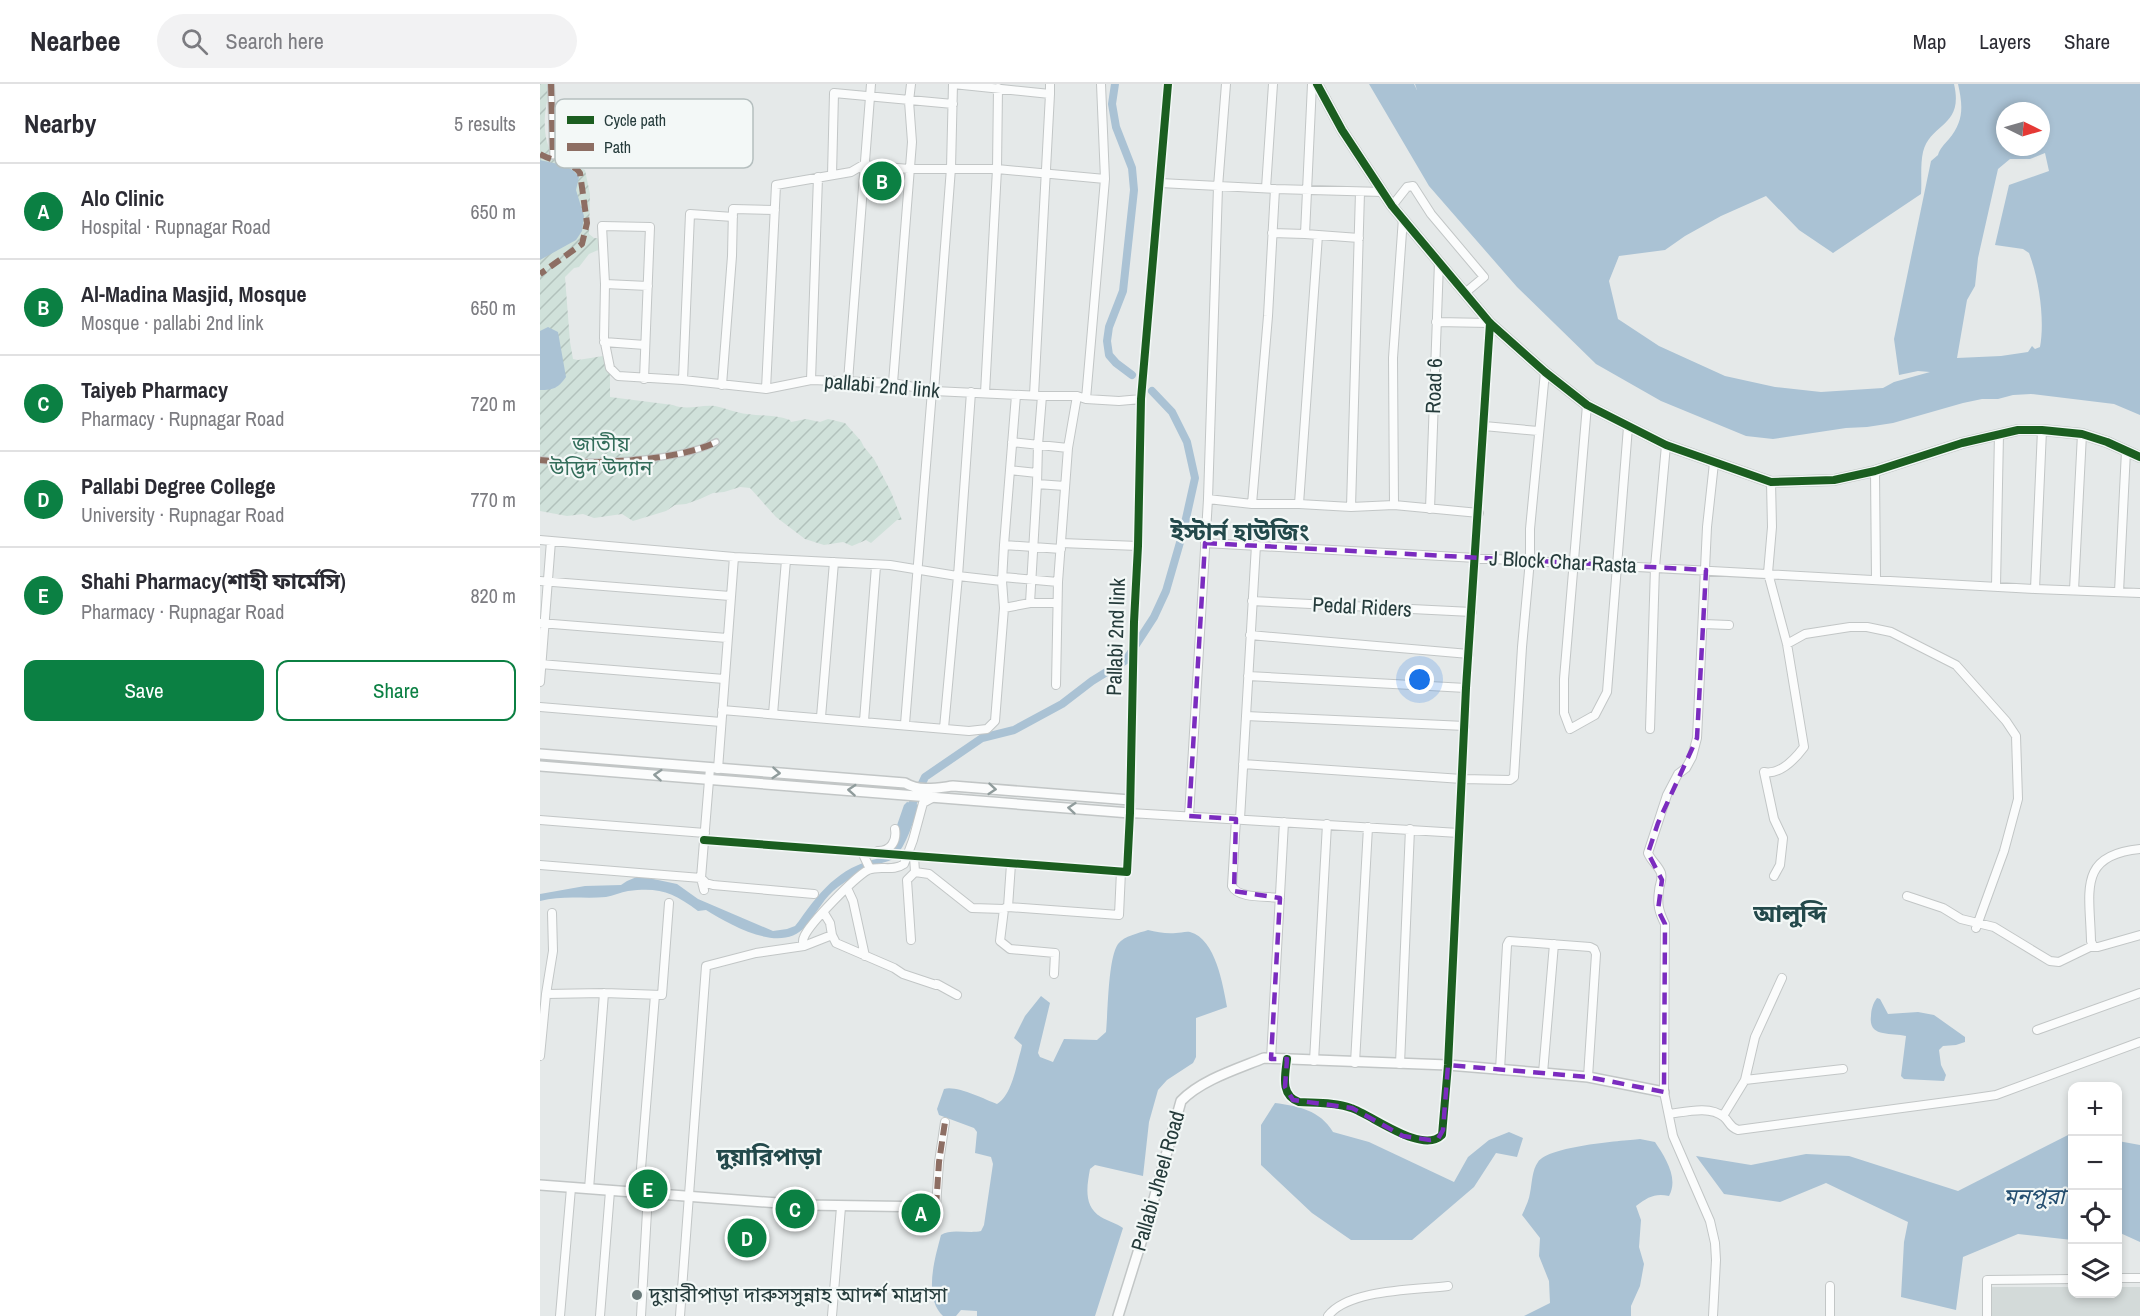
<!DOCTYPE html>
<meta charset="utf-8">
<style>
body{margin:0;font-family:"Archivo Narrow","Noto Sans Bengali",sans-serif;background:#f2f2f3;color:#2b2b33}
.controls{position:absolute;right:18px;bottom:18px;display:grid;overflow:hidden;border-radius:12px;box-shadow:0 3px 9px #0003}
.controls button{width:54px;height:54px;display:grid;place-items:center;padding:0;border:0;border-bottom:2px solid #e1e1e2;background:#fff;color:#2b2b33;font:30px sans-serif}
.compass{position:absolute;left:1456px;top:18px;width:54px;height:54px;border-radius:50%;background:#fff;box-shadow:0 3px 9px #0003;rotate:95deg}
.you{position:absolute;left:880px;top:596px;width:21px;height:21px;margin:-15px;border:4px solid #fff;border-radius:50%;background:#1a73e8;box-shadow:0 0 0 9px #1a73e833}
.badge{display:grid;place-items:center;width:39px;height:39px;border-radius:50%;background:#0b8043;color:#fff;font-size:20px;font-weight:700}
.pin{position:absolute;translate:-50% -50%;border:3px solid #fff;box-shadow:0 2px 6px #0006}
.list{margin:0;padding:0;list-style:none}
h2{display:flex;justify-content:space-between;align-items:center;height:78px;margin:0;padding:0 24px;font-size:26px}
h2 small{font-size:20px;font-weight:400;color:#7c7c81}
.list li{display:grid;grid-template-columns:39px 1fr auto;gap:18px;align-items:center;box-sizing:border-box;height:96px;padding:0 24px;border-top:2px solid #e1e1e2}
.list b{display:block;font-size:22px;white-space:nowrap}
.list p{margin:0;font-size:20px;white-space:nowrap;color:#7c7c81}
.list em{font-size:20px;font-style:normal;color:#7c7c81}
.actions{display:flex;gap:12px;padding:18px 24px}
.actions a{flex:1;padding:14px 0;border:2px solid #0b8043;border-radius:12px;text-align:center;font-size:21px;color:#0b8043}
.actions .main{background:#0b8043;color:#fff}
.icon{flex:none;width:33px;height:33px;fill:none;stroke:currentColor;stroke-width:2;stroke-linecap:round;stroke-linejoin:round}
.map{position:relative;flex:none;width:1600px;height:1232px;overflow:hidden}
header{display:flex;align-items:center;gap:36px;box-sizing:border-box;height:84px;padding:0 30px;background:#fff;border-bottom:2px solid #e1e1e2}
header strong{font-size:28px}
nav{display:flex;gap:33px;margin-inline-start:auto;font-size:21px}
.search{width:420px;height:54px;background:#f2f2f3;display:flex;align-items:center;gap:15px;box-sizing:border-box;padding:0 21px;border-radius:33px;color:#7c7c81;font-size:22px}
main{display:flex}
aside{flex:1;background:#fff}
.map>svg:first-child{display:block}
.built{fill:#d3dad9}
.garden{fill:url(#garden-furrows)}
.water{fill:#aac2d4;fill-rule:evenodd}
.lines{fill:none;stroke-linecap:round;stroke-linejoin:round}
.canal{stroke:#aac2d4;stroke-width:8}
.pedestrian-casing{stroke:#c2c6c6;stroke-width:8}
.minor-casing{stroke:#c2c6c6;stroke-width:10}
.tertiary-casing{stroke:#c2c6c6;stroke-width:12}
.pedestrian{stroke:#fbfcfc;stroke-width:5}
.minor{stroke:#fbfcfc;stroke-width:8}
.tertiary{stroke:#fbfcfc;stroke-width:9}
.quiet{stroke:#8d6e63;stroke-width:6;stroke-dasharray:12 6;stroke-linecap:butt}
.cycleway-casing{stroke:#f3f8f7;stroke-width:11}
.cycleway{stroke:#1b5e20;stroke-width:8}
.oneway{stroke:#909c9c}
.marked{fill:none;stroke:#7b2cbf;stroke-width:4.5;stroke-dasharray:12 8;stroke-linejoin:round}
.poi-dot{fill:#687878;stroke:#f3f8f7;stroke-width:2}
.labels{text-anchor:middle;stroke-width:4.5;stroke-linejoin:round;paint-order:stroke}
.street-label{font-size:21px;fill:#253b3b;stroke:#f3f8f7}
.park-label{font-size:21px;fill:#336d5a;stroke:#f3f8f7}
.poi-label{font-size:21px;fill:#253b3b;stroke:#f3f8f7;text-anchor:start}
.water-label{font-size:22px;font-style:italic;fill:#254f71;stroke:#f3f8f7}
.quarter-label{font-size:24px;font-weight:bold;fill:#23494b;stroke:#f3f8f7}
.key{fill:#f3f8f7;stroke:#b5bfbf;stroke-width:1.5}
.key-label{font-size:16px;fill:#253b3b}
</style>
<header>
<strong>Nearbee</strong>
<div class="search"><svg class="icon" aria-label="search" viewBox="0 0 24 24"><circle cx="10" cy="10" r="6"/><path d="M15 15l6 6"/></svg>Search here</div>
<nav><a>Map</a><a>Layers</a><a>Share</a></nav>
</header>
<main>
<aside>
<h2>Nearby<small>5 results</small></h2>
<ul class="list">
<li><span class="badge">A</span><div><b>Alo Clinic</b><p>Hospital · Rupnagar Road</p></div><em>650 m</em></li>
<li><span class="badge">B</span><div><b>Al-Madina Masjid, Mosque</b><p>Mosque · pallabi 2nd link</p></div><em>650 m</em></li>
<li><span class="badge">C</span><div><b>Taiyeb Pharmacy</b><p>Pharmacy · Rupnagar Road</p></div><em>720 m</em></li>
<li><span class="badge">D</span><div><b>Pallabi Degree College</b><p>University · Rupnagar Road</p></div><em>770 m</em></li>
<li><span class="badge">E</span><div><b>Shahi Pharmacy(শাহী ফার্মেসি)</b><p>Pharmacy · Rupnagar Road</p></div><em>820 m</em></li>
</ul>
<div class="actions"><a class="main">Save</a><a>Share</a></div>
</aside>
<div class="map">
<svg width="1600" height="1232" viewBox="0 0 1600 1232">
<defs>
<pattern id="garden-furrows" width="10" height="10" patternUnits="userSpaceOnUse" patternTransform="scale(1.5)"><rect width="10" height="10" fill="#d0e1da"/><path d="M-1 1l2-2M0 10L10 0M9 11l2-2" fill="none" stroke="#b2c2bc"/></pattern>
</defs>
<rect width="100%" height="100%" fill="#e5e9e9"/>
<!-- built -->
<path class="built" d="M1451,1203H1532V1210H1578V1203H1600V1232H1452Z"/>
<!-- garden -->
<path class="garden" d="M0,0H12C4,21 0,55 14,72C22,79 36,82 45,86L50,110L49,150L54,154L64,155L58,166L49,170L39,183L34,184L25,193L30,258L33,275L38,276L63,272L70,277V313L133,321C148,327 161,320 175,322C186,324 196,329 207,330C222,332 235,331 250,336L251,338L266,335L280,338L288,335L305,339L321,357L324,363L334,375L351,408L362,436H357L331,459L326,456L312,462L303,458L284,461L265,455L236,433L210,404L200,403L184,408L173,409L160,415L146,420L135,421L126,427L93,437L82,430L54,434L43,430L27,432L0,427Z"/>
<!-- water -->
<path class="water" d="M829,0H874L877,6L875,0H1414C1424,43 1391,38 1383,68C1380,81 1382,97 1381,110L1293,169L1259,146L1226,112L1181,132L1145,152L1125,166L1079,172L1069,197L1078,235L1119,262L1185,292L1235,303L1281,308L1343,304L1354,298L1390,288L1378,287L1359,291L1354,255L1391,77L1398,71C1400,64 1404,61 1409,55C1424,37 1423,22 1418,0H1600V331L1574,320L1491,310L1473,311L1458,315H1442L1423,319L1353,339L1327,343L1306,344L1233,355L1206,352L1121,317L1056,280L977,203L889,102ZM1465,27H1501V63H1465ZM1505,69L1509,87L1469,101L1455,161L1483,165L1489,169C1499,195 1505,236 1500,263L1495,265L1492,262L1488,268L1461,272L1417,274L1427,216L1435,202L1438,174L1458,85L1470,75H1490Z
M34,19C44,20 57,23 64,31C74,40 65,67 53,72C47,74 40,73 34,73C27,72 22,71 17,66L14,32L19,22Z
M0,76C15,80 29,79 39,93L36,106L44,132L42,147L36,156L0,176Z
M8,243L18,248L26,293C18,304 14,306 0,306V247Z
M367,718L380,721C372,738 368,760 354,774C348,779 336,779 328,783C318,788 308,796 298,803C284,813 277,829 266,842C241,871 191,841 166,826L158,827C133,808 119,803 88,807C81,808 73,812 66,813C43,815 22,811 0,817V810L45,802L81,801L87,797L99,792L137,800L158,815L233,847L247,845L255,842L259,837C283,803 303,780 346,773L364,721Z
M608,846C617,848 626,850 636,849C640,849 646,847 650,848C676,855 683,902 687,923L656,934V973L653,979L627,996L618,1006L609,1038L603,1092L555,1081L550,1085C547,1102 543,1122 561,1133C568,1137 576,1139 583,1144L555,1232H437V1227L421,1226L416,1232H403C383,1213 395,1174 401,1151C411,1144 428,1150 441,1147L444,1141L453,1080L451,1073L435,1069L437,1048L434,1044L399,1031L397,1025L404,1005C416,1001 444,1015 457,1020C472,1011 476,982 481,966L482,961L474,954L485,932L501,912L510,919L498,969L500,973L513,978L524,955L557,956L566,948C568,928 568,874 578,860C584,852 599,849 608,846Z
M1337,914L1340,915L1348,930L1378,928L1394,931L1425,953V958L1416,961L1403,962L1399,966L1401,981L1406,991L1404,997L1364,995L1361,992L1366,952C1351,948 1328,954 1331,932C1331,926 1333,919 1337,914Z
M735,1019C758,1022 780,1026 793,1048L829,1058L914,1098L928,1073L949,1056L969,1048L983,1054L977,1073L956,1069L934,1103L872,1156H811L772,1129L721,1081V1041Z
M1530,1050H1532V1156L1478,1150L1423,1173L1416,1226L1361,1213L1364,1158L1368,1138L1286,1099L1240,1118L1184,1110L1156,1072L1211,1081L1266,1070L1309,1072L1418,1107Z
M1100,1055L1115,1058C1125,1073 1139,1094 1129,1112C1115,1109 1108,1113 1096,1122L1101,1136L1099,1163L1104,1180L1100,1202L1091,1222V1232H984L1010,1219L1009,1197L999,1172L1000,1154L982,1131C985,1124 989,1117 990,1109C992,1099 992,1086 998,1078C1009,1062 1080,1057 1100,1055Z
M1578,1057L1600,1061V1158L1578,1148Z"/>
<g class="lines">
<!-- canal -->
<path class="canal" d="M575,0L572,20L576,43L592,84L594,106L583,207L569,243L567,257L569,271L576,279L592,291
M369,727L385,693L442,654L474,646L522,620L552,597L586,576L614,533L626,507L643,448L655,394L647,358L632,328L612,307"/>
<defs>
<path id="pedestrian" d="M11,0L13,72
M0,376C44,381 137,378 176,358"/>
<path id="minor" d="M413,0L510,10L494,311
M510,10V0
M292,91L294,9L413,20
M620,99L735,105L843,108
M726,104L733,0
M852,122L867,103L873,102L891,130L944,193L925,209
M732,149L765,150L819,154
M765,150L772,0
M65,200L108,202
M64,258L105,261
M104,295L110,143L62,142L65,200L64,254L70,284L78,292L143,296L226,305L271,296L353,299L394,307L502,312H537L546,315L579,317L601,315
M143,296L150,130L193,133
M271,296L278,93
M308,297L331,0
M353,299L372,58L369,17L371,0
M182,301L192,172L193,125L235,126
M226,305L236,101L311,88L323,81L369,85H457L565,95
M394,307L411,84L413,0
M445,309L457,85L458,4
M502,312L498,361L497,400L525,402
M546,315L565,95L561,0
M1047,321L1024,595V629L1030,645L1055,631L1067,608L1088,343
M944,342L998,347
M472,358L528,364
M470,386L497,389
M1335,387L1336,495
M1231,398L1232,443L1228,489L1247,560L1264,663C1255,675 1240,691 1224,688L1234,735L1243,754L1240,781L1234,792
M668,415L712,420H759L811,423L854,421L939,429
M712,420L728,232L735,105
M759,420L778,151
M854,421L853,274L863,134
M811,423L820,108
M890,425L899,178
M0,456L194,473L350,481L417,492
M521,459L598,462
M665,459L1495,505L1600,509
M464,461L521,465
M418,492L462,497
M463,493L518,498L528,364L537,312
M0,497L190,512
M1456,502L1459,350
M1495,505L1502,346
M1534,506L1542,350
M1579,508L1586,367
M712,517L932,528
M490,519L497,400
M464,524L490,519H517
M0,539L187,554
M1163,540L1189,541
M710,551L929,570
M1247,560L1265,550L1310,543H1327L1351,548L1416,581L1466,637L1476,652L1478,715L1464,767L1436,844
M0,580L184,595
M708,592L926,604
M0,598L11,457
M516,601L518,498
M0,623L181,638
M182,626L429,647L447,645L455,637L464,524L462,497L464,461L476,311
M233,630L246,476
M706,632L925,642
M281,633L294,478
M324,637L336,482
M365,640L392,307
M404,644L418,492L431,308
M1110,645L1115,483L1126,361
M703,680L922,695L970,696L974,693L982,563L990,476V445L1005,288
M178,685L194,473
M590,729L919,749
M649,732L668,415L678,103L686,0
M696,735L692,802C698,815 727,812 740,814
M700,735L716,461
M0,736L165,749
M164,756L587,788L590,729L594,538L598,462L601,315L628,0
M338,767C351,767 357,757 355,745
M322,768L330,785
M374,772L375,788L389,790L432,824L464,825L460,857L470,865L515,869L514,890
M0,781L161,794L166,799L173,801L274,810
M307,804L313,817L325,872
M164,806L161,794L170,684
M1367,812L1403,824L1421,835L1454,843L1510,877L1519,878L1550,863H1558L1600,851
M468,823L579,831L581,787
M465,824L468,823L471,780
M292,851L296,859L354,884L363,890L396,901L397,900L417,911
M371,856L367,796L375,788
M264,862C263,859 262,857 264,853C269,840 315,793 328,786C340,781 353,788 364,780L373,756L383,719L394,713
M1553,862L1551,857C1550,808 1537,771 1600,765
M6,910L64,909L122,911L129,819
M1497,946L1600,909
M0,972L6,910L13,867L12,829
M731,975L744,738
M747,975C745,992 740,1011 759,1018C776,1019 795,1018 811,1024C831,1030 882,1071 902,1051L908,981L926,604L950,239L896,238
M774,977L787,740
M815,979L828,743
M860,980L870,745
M960,986L967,861L969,857L1050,863L1054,865L1056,870L1048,993
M1003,989L1014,860
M1205,996L1303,985
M1129,1030C1145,1028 1170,1021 1184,1033C1190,1038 1189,1043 1198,1046L1429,1015L1456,1011L1600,958
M1183,1032L1205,996L1215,953L1242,894
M49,1105L64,909
M99,1109L115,911
M396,1123L399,1078L405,1038
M1578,1194H1600
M1290,1202V1232
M20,1232L31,1104
M60,1232L70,1107
M101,1232L108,1110
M140,1232L166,882L216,869L264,862L292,851L290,839L284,829
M292,1232L301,1123
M788,1232C808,1205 876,1206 908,1202
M1173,1232L1176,1176L1175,1159L1170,1137L1133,1052L1124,1008L1125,840C1119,828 1117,820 1119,807C1119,801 1123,796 1121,789C1118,781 1111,777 1108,769L1127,711L1138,690L1146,684L1152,673L1157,654L1167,443L1174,379
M1447,1232V1196L1532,1195"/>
<path id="tertiary" d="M777,0L802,46L852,122L950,239L1005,288L1047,321L1126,361L1231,398L1294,396L1335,387L1422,359L1478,346H1502L1542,350L1567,358L1600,373
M0,670L365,699C380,708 397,704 413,702L590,716
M0,682L590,729
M0,1101L265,1121L396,1123
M578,1232L609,1133L641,1017C661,996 697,985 724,974L908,981L1003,989L1048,993L1124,1008"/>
</defs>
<!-- pedestrian casing -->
<use href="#pedestrian" class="pedestrian-casing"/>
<!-- minor casing -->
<use href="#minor" class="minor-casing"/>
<!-- tertiary casing -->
<use href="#tertiary" class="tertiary-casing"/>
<!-- pedestrian -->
<use href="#pedestrian" class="pedestrian"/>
<!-- minor -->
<use href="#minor" class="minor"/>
<!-- tertiary -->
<use href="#tertiary" class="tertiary"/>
<!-- quiet -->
<path class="quiet" d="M11,0L13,72
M0,70C13,78 31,77 40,89L47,139L42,160L0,190
M0,376C44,381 137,378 176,358
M396,1123L399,1078L405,1038"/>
<defs>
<path id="cycleway" d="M777,0L802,46L852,122L950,239L1005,288L1047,321L1126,361L1231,398L1294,396L1335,387L1422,359L1478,346H1502L1542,350L1567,358L1600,373
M164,756L587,788L590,729L594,538L598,462L601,315L628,0
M747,975C745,992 740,1011 759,1018C776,1019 795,1018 811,1024C831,1030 882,1071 902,1051L908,981L926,604L950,239"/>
</defs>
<!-- cycleway casing -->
<use href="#cycleway" class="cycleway-casing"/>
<!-- cycleway -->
<use href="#cycleway" class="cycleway"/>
</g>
<!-- one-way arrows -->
<defs><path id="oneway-chevron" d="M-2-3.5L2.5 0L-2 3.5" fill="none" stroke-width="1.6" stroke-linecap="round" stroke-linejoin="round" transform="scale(1.5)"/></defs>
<g class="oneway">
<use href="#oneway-chevron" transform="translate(236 689) rotate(4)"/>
<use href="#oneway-chevron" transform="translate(118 691) rotate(-176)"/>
<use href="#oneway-chevron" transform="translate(452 705) rotate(5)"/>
<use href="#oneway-chevron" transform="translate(312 706) rotate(-176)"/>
<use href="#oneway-chevron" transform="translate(532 724) rotate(-175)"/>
</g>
<!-- marked area -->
<path class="marked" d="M665,459L1166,486L1157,654L1118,739L1108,769L1122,796L1118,826L1125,840L1124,1008L1048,993L908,981L903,1046L898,1055L890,1056L863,1052L812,1024L753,1016L745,1003L747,975H731L740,814L694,807L696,735L649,732Z"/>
<!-- markers -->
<circle class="poi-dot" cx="97" cy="1211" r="6"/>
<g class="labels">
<!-- street labels -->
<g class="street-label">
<text transform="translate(342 302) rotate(5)" y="7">pallabi 2nd link</text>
<text transform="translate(894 302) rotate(-88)" y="7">Road 6</text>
<text transform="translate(1023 478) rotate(3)" y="7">J Block Char Rasta</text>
<text transform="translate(822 523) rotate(3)" y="7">Pedal Riders</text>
<text transform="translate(576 553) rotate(-88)" y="7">Pallabi 2nd link</text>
<text transform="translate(618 1097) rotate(-74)" y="7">Pallabi Jheel Road</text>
</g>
<!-- park labels -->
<g class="park-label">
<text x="61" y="367">জাতীয়<tspan x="61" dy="24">উদ্ভিদ উদ্যান</tspan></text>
</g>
<!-- poi labels -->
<g class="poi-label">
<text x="109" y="1218">দুয়ারীপাড়া দারুসসুন্নাহ আদর্শ মাদ্রাসা</text>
</g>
<!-- water labels -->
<g class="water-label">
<text x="1494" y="1120">মনপুরা</text>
</g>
<!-- quarter labels -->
<g class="quarter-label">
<text x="700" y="456">ইস্টার্ন হাউজিং</text>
<text x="1250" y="838">আলুব্দি</text>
<text x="229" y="1081">দুয়ারিপাড়া</text>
</g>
</g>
<!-- legend -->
<rect x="15" y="15" width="198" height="69" rx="9" class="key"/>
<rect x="27" y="32" width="27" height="8" fill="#1b5e20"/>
<rect x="27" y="59" width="27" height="8" fill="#8d6e63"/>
<g class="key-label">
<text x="64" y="42">Cycle path</text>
<text x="64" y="69">Path</text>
</g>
</svg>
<div class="controls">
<button>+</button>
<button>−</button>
<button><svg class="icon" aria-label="locate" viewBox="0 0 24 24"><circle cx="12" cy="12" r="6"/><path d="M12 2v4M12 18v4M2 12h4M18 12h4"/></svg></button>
<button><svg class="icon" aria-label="layers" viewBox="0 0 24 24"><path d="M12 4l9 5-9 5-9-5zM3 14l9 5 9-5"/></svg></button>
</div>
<svg class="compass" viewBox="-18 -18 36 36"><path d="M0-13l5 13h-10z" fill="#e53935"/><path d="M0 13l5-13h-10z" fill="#7c7c81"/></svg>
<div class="you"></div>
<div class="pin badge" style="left:381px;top:1129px">A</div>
<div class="pin badge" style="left:342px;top:97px">B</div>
<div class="pin badge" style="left:255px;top:1125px">C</div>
<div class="pin badge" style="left:207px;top:1154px">D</div>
<div class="pin badge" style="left:108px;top:1105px">E</div>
</div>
</main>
